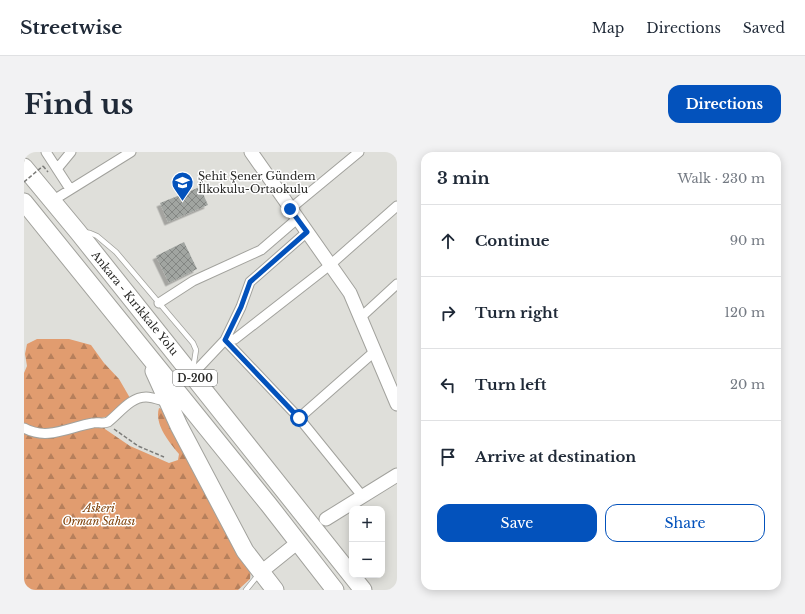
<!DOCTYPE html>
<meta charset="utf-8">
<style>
body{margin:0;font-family:"Libre Baskerville",serif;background:#f2f2f3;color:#1f2937}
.controls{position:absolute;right:12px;bottom:12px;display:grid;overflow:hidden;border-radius:8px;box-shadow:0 2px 10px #0003}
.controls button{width:36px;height:36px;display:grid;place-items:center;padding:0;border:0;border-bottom:1px solid #e0e1e3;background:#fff;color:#1f2937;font:20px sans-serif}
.stop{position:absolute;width:12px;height:12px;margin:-9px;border:3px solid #0352bc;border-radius:50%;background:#fff}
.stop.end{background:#0352bc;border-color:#fff;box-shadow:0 1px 4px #0008}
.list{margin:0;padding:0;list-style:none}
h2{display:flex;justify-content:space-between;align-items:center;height:52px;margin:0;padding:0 16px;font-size:17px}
h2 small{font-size:13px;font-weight:400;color:#747a83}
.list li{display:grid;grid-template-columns:26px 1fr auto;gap:12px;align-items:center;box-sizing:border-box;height:72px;padding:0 16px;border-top:1px solid #e0e1e3}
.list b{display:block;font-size:15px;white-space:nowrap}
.list em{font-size:13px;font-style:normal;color:#747a83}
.actions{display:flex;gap:8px;padding:12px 16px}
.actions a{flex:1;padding:9px 0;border:1px solid #0352bc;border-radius:12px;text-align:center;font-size:14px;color:#0352bc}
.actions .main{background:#0352bc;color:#fff}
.icon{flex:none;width:22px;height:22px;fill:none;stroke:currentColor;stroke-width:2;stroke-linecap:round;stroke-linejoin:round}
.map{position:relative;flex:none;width:373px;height:438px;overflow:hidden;border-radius:12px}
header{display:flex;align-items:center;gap:24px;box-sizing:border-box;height:56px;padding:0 20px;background:#fff;border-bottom:1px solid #e0e1e3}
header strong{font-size:19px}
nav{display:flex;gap:22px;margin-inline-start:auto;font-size:14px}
.intro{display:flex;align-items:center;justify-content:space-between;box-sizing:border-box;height:96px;padding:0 24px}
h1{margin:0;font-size:28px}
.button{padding:10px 18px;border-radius:12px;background:#0352bc;color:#fff;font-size:14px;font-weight:700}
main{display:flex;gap:24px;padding:0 24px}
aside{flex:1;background:#fff;border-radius:12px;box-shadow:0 2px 10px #0003}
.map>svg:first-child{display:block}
.forest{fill:url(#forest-firs)}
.building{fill:url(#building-cross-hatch);filter:url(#shadow)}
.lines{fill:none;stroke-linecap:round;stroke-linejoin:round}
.secondary-tunnel{stroke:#babab6;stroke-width:13;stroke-dasharray:13 6;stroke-linecap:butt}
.lane-casing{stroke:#a2a29d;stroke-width:6}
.street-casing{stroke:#a2a29d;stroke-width:11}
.secondary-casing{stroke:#a2a29d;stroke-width:15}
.highway-casing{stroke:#a2a29d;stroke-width:19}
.path{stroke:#7c7c79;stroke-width:1.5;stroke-dasharray:4 2;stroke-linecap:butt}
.lane{stroke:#fff;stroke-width:4.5}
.street{stroke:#fff;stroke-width:9}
.secondary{stroke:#fff;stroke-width:13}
.highway{stroke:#fff;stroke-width:17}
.path-bridge{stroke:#7c7c79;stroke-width:1.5;stroke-dasharray:4 2;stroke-linecap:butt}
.route{stroke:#0352bc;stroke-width:5}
.labels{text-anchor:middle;stroke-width:3;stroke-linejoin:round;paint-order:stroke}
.shield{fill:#fff;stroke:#686867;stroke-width:1}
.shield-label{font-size:10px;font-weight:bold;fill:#282826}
.poi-label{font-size:11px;fill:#282826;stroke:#fff;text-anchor:start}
.street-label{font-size:11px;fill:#282826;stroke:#fff}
.park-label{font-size:11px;font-style:italic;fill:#7c3e06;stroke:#fff}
</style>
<header>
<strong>Streetwise</strong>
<nav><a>Map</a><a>Directions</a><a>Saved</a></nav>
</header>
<div class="intro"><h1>Find us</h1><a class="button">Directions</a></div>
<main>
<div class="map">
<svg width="373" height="438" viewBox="0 0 373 438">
<defs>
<pattern id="forest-firs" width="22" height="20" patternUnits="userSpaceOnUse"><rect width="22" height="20" fill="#e19c6f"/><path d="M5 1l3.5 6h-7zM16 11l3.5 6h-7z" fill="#b67f5b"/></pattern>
<pattern id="building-cross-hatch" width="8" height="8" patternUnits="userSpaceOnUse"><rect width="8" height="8" fill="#a1a5a1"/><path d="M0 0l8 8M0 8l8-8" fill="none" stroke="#838683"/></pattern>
<filter id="shadow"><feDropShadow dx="-3.5" dy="3.5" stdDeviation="0" flood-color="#0004"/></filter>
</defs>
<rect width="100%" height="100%" fill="#dfdfda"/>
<!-- forest -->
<path class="forest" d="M13,187H45L67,193L80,211L95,227L106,246L89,263L77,266L81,277L106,294L145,311L154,308L155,302C145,290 130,272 135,256L141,258L227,415L226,427L214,438H0V221L3,214L1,202L3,192Z"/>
<!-- building -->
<path class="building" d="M176,35L184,53L144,70L136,51Z
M160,90L173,117L145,131L132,104Z"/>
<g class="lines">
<!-- secondary-tunnel -->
<path class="secondary-tunnel" d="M268,395L298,371"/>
<defs>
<path id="lane" d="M60,80L66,81L73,84L92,100L169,191L172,198L169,217
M222,438L235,422"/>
<path id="street" d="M22,0L46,37
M33,17L47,0
M28,49L107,0
M266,57L335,0
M135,151L169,129L237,98L273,67
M336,166L373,132
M201,188L211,187L306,113L373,54
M201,188L217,155L226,130L283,80
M168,223L201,188L275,266L339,345
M275,266L350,200
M0,276C23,289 45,275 69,271C73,270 79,272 84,270C95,262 106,245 122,245C128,245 136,248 143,250"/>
<path id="secondary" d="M227,0L326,141L373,252
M302,367L373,323
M237,420L268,395"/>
<path id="highway" d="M0,15L54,80L339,438
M0,50L245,353L311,438
M130,219L155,274L221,399L251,438"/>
</defs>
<!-- lane casing -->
<use href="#lane" class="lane-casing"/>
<!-- street casing -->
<use href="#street" class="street-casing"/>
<!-- secondary casing -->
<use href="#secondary" class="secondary-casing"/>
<!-- highway casing -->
<use href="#highway" class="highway-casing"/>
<!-- path -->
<path class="path" d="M19,14L24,20
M90,277L114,294L140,305"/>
<!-- lane -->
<use href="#lane" class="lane"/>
<!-- street -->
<use href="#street" class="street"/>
<!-- secondary -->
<use href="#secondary" class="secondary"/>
<!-- highway -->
<use href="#highway" class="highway"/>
<!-- path-bridge -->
<path class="path-bridge" d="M0,30L19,14"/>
</g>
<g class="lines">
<!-- route -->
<path class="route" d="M266,57L283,80L226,130L217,155L201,188L275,266"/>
</g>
<!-- icons -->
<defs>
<symbol id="school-pin" viewBox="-11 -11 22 30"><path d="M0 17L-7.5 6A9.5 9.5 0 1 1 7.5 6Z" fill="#0352bc" stroke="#fff"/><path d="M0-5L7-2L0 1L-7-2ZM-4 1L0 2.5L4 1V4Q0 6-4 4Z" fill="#fff"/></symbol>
</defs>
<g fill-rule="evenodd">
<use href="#school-pin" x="146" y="18" width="25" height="34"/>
</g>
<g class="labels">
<!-- shield labels -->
<rect class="shield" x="149" y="218" width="44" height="16" rx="3"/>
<g class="shield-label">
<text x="171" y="230">D-200</text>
</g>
<!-- poi labels -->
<g class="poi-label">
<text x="174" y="28">Şehit Şener Gündem<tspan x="174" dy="13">İlkokulu-Ortaokulu</tspan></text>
</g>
<!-- street labels -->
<g class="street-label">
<text transform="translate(111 151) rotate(51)" y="4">Ankara - Kırıkkale Yolu</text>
</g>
<!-- park labels -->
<g class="park-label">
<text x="75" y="360">Askeri<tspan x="75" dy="13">Orman Sahası</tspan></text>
</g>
</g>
</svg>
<div class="controls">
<button>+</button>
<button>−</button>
</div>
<div class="stop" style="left:275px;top:266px"></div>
<div class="stop end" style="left:266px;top:57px"></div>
</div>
<aside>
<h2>3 min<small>Walk · 230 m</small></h2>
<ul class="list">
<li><svg class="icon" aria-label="ahead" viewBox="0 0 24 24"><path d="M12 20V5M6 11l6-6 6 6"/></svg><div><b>Continue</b></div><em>90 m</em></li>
<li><svg class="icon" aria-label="right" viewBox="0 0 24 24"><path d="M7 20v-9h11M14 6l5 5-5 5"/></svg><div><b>Turn right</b></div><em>120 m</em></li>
<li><svg class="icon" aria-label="left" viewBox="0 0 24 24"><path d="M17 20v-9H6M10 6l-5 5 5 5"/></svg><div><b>Turn left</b></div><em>20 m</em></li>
<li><svg class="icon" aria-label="arrive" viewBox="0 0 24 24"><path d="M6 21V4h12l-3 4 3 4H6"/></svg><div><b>Arrive at destination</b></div></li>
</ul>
<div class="actions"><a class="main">Save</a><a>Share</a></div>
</aside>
</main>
